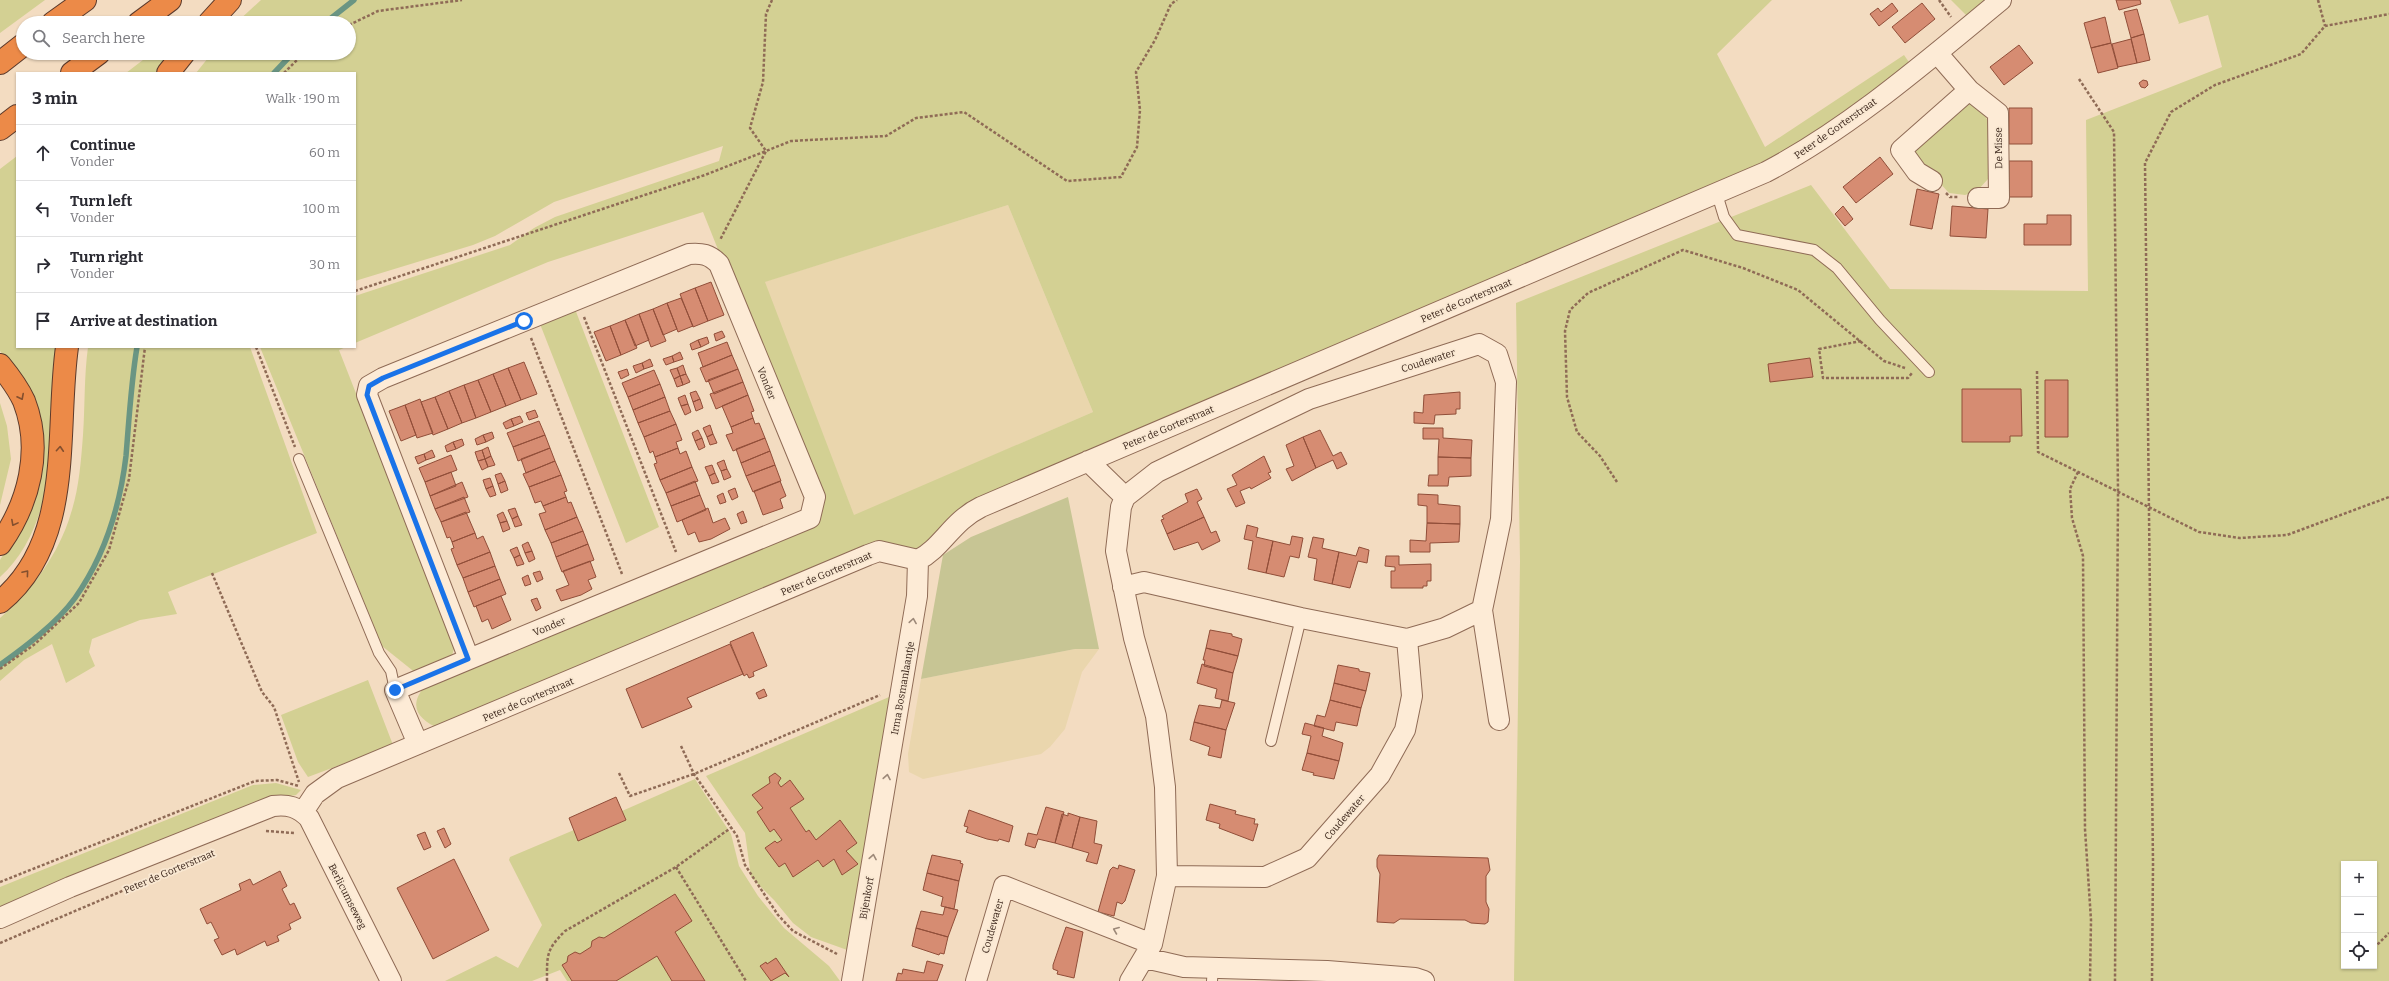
<!DOCTYPE html>
<meta charset="utf-8">
<style>
body{margin:0;font-family:Bitter,serif;background:#f7f7f7;color:#2b2b33}
.controls{position:absolute;right:12px;bottom:12px;display:grid;overflow:hidden;border-radius:0px;box-shadow:0 1px 3px #0004}
.controls button{width:36px;height:36px;display:grid;place-items:center;padding:0;border:0;border-bottom:1px solid #e1e1e2;background:#fff;color:#2b2b33;font:20px sans-serif}
.stop{position:absolute;width:12px;height:12px;margin:-9px;border:3px solid #1a73e8;border-radius:50%;background:#fff}
.stop.end{background:#1a73e8;border-color:#fff;box-shadow:0 1px 4px #0008}
.list{margin:0;padding:0;list-style:none}
h2{display:flex;justify-content:space-between;align-items:center;height:52px;margin:0;padding:0 16px;font-size:17px}
h2 small{font-size:13px;font-weight:400;color:#7c7c81}
.list li{display:grid;grid-template-columns:26px 1fr auto;gap:12px;align-items:center;box-sizing:border-box;height:56px;padding:0 16px;border-top:1px solid #e1e1e2}
.list b{display:block;font-size:15px;white-space:nowrap}
.list p{margin:0;font-size:13px;white-space:nowrap;color:#7c7c81}
.list em{font-size:13px;font-style:normal;color:#7c7c81}
.icon{flex:none;width:22px;height:22px;fill:none;stroke:currentColor;stroke-width:2;stroke-linecap:round;stroke-linejoin:round}
.map{position:relative;flex:none;width:2389px;height:981px;overflow:hidden}
.search{position:absolute;background:#fff;box-shadow:0 1px 3px #0004;left:16px;top:16px;width:340px;height:44px;display:flex;align-items:center;gap:10px;box-sizing:border-box;padding:0 14px;border-radius:22px;color:#7c7c81;font-size:15px}
.panel{position:absolute;background:#fff;box-shadow:0 1px 3px #0004;left:16px;top:72px;width:340px;height:276px;border-radius:0px}
.map>svg:first-child{display:block}
.farmland{fill:#ead6ad}
.green{fill:#d3d093;fill-rule:evenodd}
.cemetery{fill:#c7c594}
.lines{fill:none;stroke-linecap:round;stroke-linejoin:round}
.stream{stroke:#6a9583;stroke-width:5.5}
.building{fill:#d68c72;stroke:#914e39}
.lane-casing{stroke:#8f6b56;stroke-width:12}
.street-casing{stroke:#8f6b56;stroke-width:22}
.highway-casing{stroke:#5c3a2b;stroke-width:24}
.path{stroke:#8f6b56;stroke-width:2.5;stroke-dasharray:3 2;stroke-linecap:butt}
.lane{stroke:#fdebd6;stroke-width:10}
.street{stroke:#fdebd6;stroke-width:20}
.highway{stroke:#ec8a48;stroke-width:22}
.oneway{stroke:#834f2e}
.oneway2{stroke:#9d8979}
.route{stroke:#1a73e8;stroke-width:5}
.labels{text-anchor:middle;stroke-width:3.5;stroke-linejoin:round;paint-order:stroke}
.street-label{font-size:10px;fill:#3d271c;stroke:#f9e8d2}
</style>
<div class="map">
<svg width="2389" height="981" viewBox="0 0 2389 981">
<rect width="100%" height="100%" fill="#f3dcc1"/>
<!-- farmland -->
<path class="farmland" d="M1008,205L1093,412L854,516L764,282Z
M1075,649H1099L1082,672L1065,729L1050,747L1041,754L923,779L909,772L908,754L921,679Z"/>
<!-- green -->
<path class="green" d="M0,0H45L0,33Z
M261,0H1772L1717,54L1765,147L1904,55L1911,65L1793,150L976,502L920,550H901L440,729C419,720 407,707 425,686L810,524L818,499L703,212L548,262L355,343V296L510,245L534,228L555,217L719,161L723,146L554,202L495,236L473,245L355,281V73H196L212,53H349V23H236ZM1008,205L1093,412L854,515L765,282Z
M1951,0H1992L1967,16Z
M2170,0H2389V981H1514L1520,561L1516,303L1811,185L1890,289L2088,291L2086,120L2222,67L2208,15L2178,24L2179,23ZM2344,864H2374V966H2344Z
M152,53H171L155,73H126Z
M1965,100L1984,113L1991,128V164L1988,179L1977,191L1965,195L1949,193L1914,155V148Z
M17,156V347H60C54,421 59,524 0,577V560L31,509L20,376L0,351V169Z
M575,309L659,527L626,543L540,324Z
M88,347H250L317,533L168,592L177,614L140,620L92,639L89,652L95,666L66,683L52,644L24,660L0,681V618C32,590 59,554 71,513C79,489 81,461 83,435C85,406 84,376 88,347Z
M260,347H346L339,350L455,646L451,658L417,674L382,646Z
M0,403L7,426L11,459L0,505Z
M368,680L393,745L308,777L298,762L281,715Z
M896,694L850,951L811,937L793,923L774,900L751,877L745,833L706,776Z
M695,779L731,834L739,866L758,896L784,928L829,966L840,981H567L560,970L532,981H445L496,956L518,968L542,925L509,860L510,857L574,830L579,841L626,820L622,811Z
M276,783L301,790L296,795L274,799L0,911V887L253,785Z"/>
<!-- cemetery -->
<path class="cemetery" d="M1068,497L1099,649H1075L921,679L943,555L971,537Z"/>
<g class="lines">
<!-- stream -->
<path class="stream" d="M325,23L354,0
M274,73L293,53
M0,665C25,647 57,623 75,598C104,557 120,506 126,456C129,420 131,383 137,347"/>
</g>
<!-- building -->
<path class="building" d="M2116,0H2140L2141,4L2119,10Z
M1892,3L1898,11L1879,26L1870,14L1878,8L1881,12Z
M1922,3L1935,19L1905,43L1892,27Z
M2137,9L2144,34L2131,38L2124,12Z
M2105,17L2111,43L2091,48L2084,23Z
M2144,34L2150,60L2137,63L2131,38Z
M2131,39L2137,63L2118,67L2112,44Z
M2111,43L2118,68L2098,73L2091,48Z
M2019,45L2033,63L2004,85L1990,67Z
M2143,80L2147,81L2148,85L2145,88L2141,87L2139,83Z
M2009,108H2032V144H2009Z
M1880,157L1893,174L1856,203L1843,187Z
M2009,161H2032V197H2009Z
M1917,189L1939,194L1932,229L1910,225Z
M1843,206L1853,219L1845,226L1835,214Z
M1952,206L1988,209L1986,238L1950,236Z
M2047,215H2071V245H2024V224H2047Z
M711,282L724,315L708,321L695,288Z
M695,288L708,321L693,327L680,294Z
M681,298L693,326L678,332L667,303Z
M667,303L677,329L663,335L653,309Z
M653,309L666,341L651,347L639,314Z
M639,314L649,340L635,346L625,320Z
M625,320L637,348L621,355L610,326Z
M610,326L621,355L606,361L594,332Z
M722,331L725,337L716,341L714,334Z
M707,337L709,343L701,347L698,340Z
M698,340L701,347L692,350L690,344Z
M727,342L732,355L703,367L698,353Z
M680,352L683,359L674,362L672,356Z
M732,355L738,369L706,382L700,368Z
M672,356L674,362L666,365L663,359Z
M1810,358L1813,377L1770,382L1768,364Z
M650,359L653,366L644,369L642,363Z
M524,362L537,394L521,400L508,368Z
M642,363L644,369L636,373L633,366Z
M683,365L686,374L680,376L677,368Z
M508,368L521,400L506,406L493,374Z
M677,368L680,376L674,379L670,370Z
M627,369L629,375L621,379L618,372Z
M738,369L743,382L714,394L708,380Z
M654,370L660,384L628,397L622,383Z
M493,374L506,406L491,412L478,380Z
M686,374L690,382L683,385L680,376Z
M680,376L683,385L677,387L674,379Z
M478,380L491,412L476,418L464,385Z
M2045,380H2068V437H2045Z
M743,382L748,395L716,409L710,394Z
M660,384L665,397L633,410L628,397Z
M464,385L476,418L462,423L449,391Z
M1962,389H2021L2022,436H2010V442H1962Z
M449,391L462,423L448,429L435,397Z
M696,391L700,399L693,402L690,393Z
M1460,392V409H1456V414L1435,415L1434,424L1414,423V412L1423,413L1424,395Z
M685,395L688,404L681,406L678,398Z
M748,395L754,411L751,412L753,418L731,427L722,406Z
M435,397L448,429L433,435L421,402Z
M665,397L670,411L638,423L633,410Z
M420,399L433,433L417,438L405,405Z
M700,399L703,408L696,411L693,402Z
M688,404L691,412L685,415L681,406Z
M405,405L416,435L401,441L389,411Z
M535,410L538,417L529,420L526,413Z
M670,411L676,424L644,437L638,423Z
M520,416L523,422L514,426L511,419Z
M753,418L755,424L759,423L765,438L733,451L726,435L733,433L731,427Z
M511,419L514,426L506,429L503,423Z
M539,421L545,435L513,447L507,433Z
M676,424L682,440L676,442L678,448L655,457L653,451L650,453L644,437Z
M710,425L713,434L707,437L703,428Z
M1423,428H1443V438L1472,440L1471,458L1438,457L1439,439H1423Z
M698,430L702,438L695,441L692,433Z
M1320,430L1333,456L1341,452L1347,464L1337,469L1333,460L1316,468L1303,437Z
M492,432L494,438L486,442L483,435Z
M713,434L717,443L710,445L707,437Z
M483,435L486,442L477,445L475,439Z
M545,435L550,448L518,461L513,447Z
M1303,437L1316,468L1292,481L1286,469L1294,466L1286,445Z
M702,438L705,447L699,450L695,441Z
M765,438L770,451L741,463L736,449Z
M462,439L464,445L456,449L453,442Z
M453,442L456,449L447,452L445,446Z
M488,447L491,456L485,459L482,450Z
M550,448L555,461L526,473L521,459Z
M678,448L680,454L686,451L692,467L660,480L654,464L657,463L655,457Z
M432,450L435,457L426,460L424,454Z
M482,450L485,459L478,461L475,452Z
M770,451L775,465L746,476L741,463Z
M424,454L426,460L418,464L415,457Z
M451,455L457,470L425,482L419,468Z
M491,456L495,465L488,467L485,459Z
M1264,456L1271,472L1268,473L1271,478L1251,489L1250,487L1240,491L1245,503L1236,507L1227,489L1237,485L1232,475Z
M1438,457L1471,458V476L1449,477L1448,486H1428L1429,475H1438Z
M485,459L488,467L482,470L478,461Z
M724,460L727,469L721,471L717,463Z
M555,461L561,475L529,487L523,474Z
M712,465L715,473L709,476L705,467Z
M775,465L781,481L753,492L746,476Z
M692,467L698,481L666,493L660,480Z
M727,469L731,477L724,480L721,471Z
M451,472L456,486L430,496L425,482Z
M501,473L505,481L498,484L495,475Z
M715,473L719,482L712,484L709,476Z
M561,475L567,491L564,492L566,497L543,506L541,501L535,503L529,487Z
M490,478L493,486L486,489L483,480Z
M505,481L508,490L501,493L498,484Z
M695,481L700,495L671,506L666,493Z
M780,481L786,496L780,499L783,508L763,515L754,491Z
M462,482L468,497L435,509L430,496Z
M493,486L496,495L490,497L486,489Z
M735,488L738,497L732,500L728,491Z
M1197,489L1202,499L1197,502L1204,517L1167,534L1161,520L1164,519L1162,516L1188,502L1185,494Z
M723,493L726,502L720,504L717,496Z
M1418,494L1438,495V504L1460,506V524L1427,523V506L1418,505Z
M700,495L706,510L677,522L671,506Z
M464,497L470,512L441,522L435,509Z
M566,497L568,503L571,502L577,517L545,530L539,514L546,512L543,506Z
M515,508L518,516L512,519L508,510Z
M708,508L713,523L725,518L730,529L711,539L699,542L695,532L688,535L682,520Z
M743,511L747,522L741,524L737,514Z
M466,512L475,533L452,542L450,537L447,538L441,522Z
M503,512L507,521L500,523L497,515Z
M518,516L522,525L515,527L512,519Z
M577,517L583,531L551,543L545,530Z
M1204,517L1211,533L1216,531L1220,541L1202,550L1198,542L1174,550L1167,534Z
M507,521L510,529L503,532L500,523Z
M1427,523L1460,524L1459,542L1430,543V552H1410V540L1426,541Z
M1247,525L1258,528L1256,537L1273,541L1266,573L1248,569L1253,541L1244,539Z
M583,531L588,544L556,557L551,543Z
M475,533L477,539L483,536L490,552L457,565L451,549L454,548L452,542Z
M1292,536L1303,538L1299,558L1290,556L1284,577L1266,573L1273,541L1290,545Z
M1313,537L1324,539L1322,548L1339,552L1332,584L1314,580L1317,559L1308,557Z
M528,542L532,551L525,553L522,545Z
M588,544L594,560L562,572L556,557Z
M517,547L520,555L514,558L510,550Z
M1359,547L1369,550L1367,563L1358,561L1350,588L1332,584L1339,552L1356,556Z
M532,551L535,559L529,562L525,553Z
M490,552L495,566L463,578L457,565Z
M520,555L524,564L517,566L514,558Z
M1386,556H1399V565L1431,564V581H1427V586H1423V588H1391V571H1395V567L1385,566Z
M590,561L596,577L588,580L592,589L581,595L561,601L556,590L569,585L563,571Z
M495,566L500,579L468,592L463,578Z
M540,571L543,579L537,582L533,573Z
M528,575L531,584L525,586L522,578Z
M500,579L506,594L474,607L468,592Z
M501,596L511,620L492,629L488,619L482,622L476,606Z
M537,598L541,608L536,611L531,600Z
M1210,630L1232,634V636L1242,639L1238,656L1206,648Z
M753,632L767,666L753,672L754,676L749,678L747,674L744,676L730,642Z
M730,644L743,674L687,698L692,707L642,728L626,689Z
M1206,648L1238,656L1233,673L1204,666L1205,660H1203Z
M1202,664L1233,673L1228,701L1215,698L1217,689L1197,683Z
M1338,665L1359,669V671L1370,673L1366,691L1334,683Z
M1334,683L1366,691L1361,708L1330,700Z
M764,689L767,696L759,699L756,693Z
M1222,700L1235,703L1226,730L1194,722L1199,705L1220,708Z
M1330,700L1361,708L1357,726L1336,722L1334,731L1314,726L1317,715L1325,717Z
M1194,722L1226,730L1221,758L1208,755L1210,747L1190,740Z
M1305,723L1324,728L1322,736L1343,743L1339,761L1307,753L1311,736L1302,734Z
M1307,753L1339,761L1334,779L1313,775L1314,773L1302,770Z
M775,773L781,778L778,783L781,787L790,780L804,799L790,808L806,832L809,830L816,840L840,820L857,843L846,851L858,864L842,875L834,859L823,867L818,860L793,877L785,863L779,867L765,848L775,841L777,843L782,840L774,829L770,832L757,812L763,808L752,795L770,783L769,777Z
M616,797L626,820L578,841L569,818Z
M1210,804L1236,811L1235,814L1255,819L1254,824H1258L1253,841L1219,828L1220,824L1206,820Z
M1046,807L1064,812L1055,843L1038,839L1035,848L1025,845L1028,833L1037,835Z
M969,810L1013,826L1009,842L999,839L998,841L987,839L966,832L968,827L964,826Z
M1068,813L1080,817L1072,848L1055,843L1062,814L1068,816Z
M1080,817L1097,821L1094,843L1102,845L1097,864L1086,861L1089,853L1072,848Z
M444,828L451,844L445,848L437,831Z
M425,832L431,847L424,850L417,835Z
M932,855L961,861L960,863L963,864L959,881L927,873Z
M1379,855L1488,858L1490,870L1486,876V902L1489,909L1488,922L1485,924L1471,923L1465,920L1400,919L1394,923L1377,922L1380,874L1377,867V859Z
M454,859L489,930L433,959L397,888Z
M1119,865L1135,870L1125,901L1122,904L1117,902L1114,916L1098,912L1110,870L1113,867L1118,869Z
M280,871L287,886L282,889L290,905L294,903L301,918L289,924L291,929L277,936L279,941L267,946L265,941L237,955L235,949L222,955L214,940L219,938L211,922L207,924L200,909L241,890L239,884L250,879L253,885Z
M927,873L959,881L954,909L941,906L943,897L923,890Z
M675,894L692,921L675,932L705,981H672L657,956L616,981H572L562,965L567,962L568,956L575,952L580,954L591,947L592,941L599,937L604,938Z
M945,907L958,910L948,937L916,928L921,911L943,915Z
M1066,927L1083,932L1074,978L1057,974L1058,971L1053,969V965Z
M916,928L948,937L944,954L940,953L939,955L912,946Z
M776,958L789,977L785,973L771,981L760,966L766,962L767,964Z
M927,961L943,965L937,981H896L898,973L902,974L903,969L924,973Z"/>
<g class="lines">
<defs>
<path id="lane" d="M1717,194L1724,217L1737,235L1814,250L1837,268L1880,320L1929,372
M299,459L379,653L391,671L395,690
M1271,741L1301,618
M1212,981L1213,968"/>
<path id="street" d="M1937,53L1969,90L1998,113L1999,198H1978
M1932,181L1917,172L1901,150L1969,90
M1088,461L1125,497L1121,507L1116,551L1134,638L1156,716L1165,787L1167,876L1152,944L1130,981
M1125,497L1157,472L1309,399L1479,344L1497,354L1506,382L1501,519L1482,610L1499,720
M1123,587L1144,582L1301,618L1407,639L1445,628L1482,610
M418,744L395,690C533,632 672,575 810,518L815,497L719,264C709,254 702,253 689,254L383,378L369,386L367,395L469,659
M303,812L315,794L337,778L868,555L879,551L918,560C942,548 952,521 981,507L1766,172C1850,128 1928,60 2001,0
M1167,876L1265,877L1307,858L1380,775L1405,730L1412,696L1407,639
M0,918L70,887L273,806C288,804 298,807 309,818L391,981
M1145,958L1184,967L1327,971L1415,978L1424,981
M852,981L917,596L918,560
M976,981L1004,886L1152,944"/>
<path id="highway" d="M53,23L85,0
M139,23L170,0
M209,23L230,0
M0,63L23,45
M72,73L99,53
M168,73L184,53
M0,129L17,116
M0,365C9,376 18,388 24,401C43,450 29,503 0,544
M0,602C75,541 55,432 67,347"/>
</defs>
<!-- lane casing -->
<use href="#lane" class="lane-casing"/>
<!-- street casing -->
<use href="#street" class="street-casing"/>
<!-- highway casing -->
<use href="#highway" class="highway-casing"/>
<!-- path -->
<path class="path" d="M772,0L766,14L763,82L750,128L766,151L791,141L886,136L916,118L964,112L1067,181L1121,177L1137,147L1140,110L1136,72L1155,40L1171,4L1177,0
M1939,0L1951,17
M2318,0L2325,26
M349,25L378,11L462,0
M284,73L304,53
M2079,79L2114,132L2118,492L2115,981
M1946,193L1950,197H1959
M355,291L705,175L766,151L720,240
M584,317L676,552
M531,338L622,574
M1861,341L1819,349L1823,378H1908L1912,373
M256,347L295,447
M2037,371L2038,452L2199,532L2240,538L2287,535L2389,497
M2078,472L2070,489L2072,518L2083,556L2085,829L2091,920L2090,981
M1617,482L1600,456L1577,432L1567,397L1565,331L1570,310L1588,293L1683,250L1743,268L1798,290L1884,361L1905,368
M212,573L262,692L274,707L299,782
M0,669L35,644L79,603L109,550L129,479L145,347
M681,746L694,774L737,836L745,865L778,915L793,931L837,954
M619,773L630,796L694,774L880,695
M266,831L294,833
M676,867L746,981
M0,882L255,781L277,780L299,786
M0,943L183,865
M2374,948L2389,933
M547,981C547,955 546,950 565,931L676,867L732,827
M2152,981L2153,864L2145,163L2171,112L2215,85L2301,54L2325,26L2389,14"/>
<!-- lane -->
<use href="#lane" class="lane"/>
<!-- street -->
<use href="#street" class="street"/>
<!-- highway -->
<use href="#highway" class="highway"/>
</g>
<!-- one-way arrows -->
<defs><path id="oneway-chevron" d="M-2-3.5L2.5 0L-2 3.5" fill="none" stroke-width="1.6" stroke-linecap="round" stroke-linejoin="round"/></defs>
<g class="oneway">
<use href="#oneway-chevron" transform="translate(21 397) rotate(63)"/>
<use href="#oneway-chevron" transform="translate(60 449) rotate(-86)"/>
<use href="#oneway-chevron" transform="translate(14 523) rotate(118)"/>
<use href="#oneway-chevron" transform="translate(26 573) rotate(-50)"/>
</g>
<g class="oneway2">
<use href="#oneway-chevron" transform="translate(913 621) rotate(-81)"/>
<use href="#oneway-chevron" transform="translate(887 777) rotate(-80)"/>
<use href="#oneway-chevron" transform="translate(873 857) rotate(-80)"/>
<use href="#oneway-chevron" transform="translate(1116 930) rotate(-158)"/>
</g>
<g class="lines">
<!-- route -->
<path class="route" d="M395,690L468,659L367,395L369,386L383,378L524,321"/>
</g>
<g class="labels">
<!-- street labels -->
<g class="street-label">
<text transform="translate(1835 128) rotate(-35)" y="4">Peter de Gorterstraat</text>
<text transform="translate(1998 148) rotate(-91)" y="4">De Misse</text>
<text transform="translate(1466 300) rotate(-23)" y="4">Peter de Gorterstraat</text>
<text transform="translate(1428 360) rotate(-18)" y="4">Coudewater</text>
<text transform="translate(767 383) rotate(68)" y="4">Vonder</text>
<text transform="translate(1168 427) rotate(-23)" y="4">Peter de Gorterstraat</text>
<text transform="translate(826 573) rotate(-23)" y="4">Peter de Gorterstraat</text>
<text transform="translate(549 626) rotate(-23)" y="4">Vonder</text>
<text transform="translate(902 688) rotate(-80)" y="4">Irma Bosmanlaantje</text>
<text transform="translate(528 699) rotate(-23)" y="4">Peter de Gorterstraat</text>
<text transform="translate(1344 817) rotate(-49)" y="4">Coudewater</text>
<text transform="translate(169 871) rotate(-23)" y="4">Peter de Gorterstraat</text>
<text transform="translate(348 896) rotate(63)" y="4">Berlicumseweg</text>
<text transform="translate(866 898) rotate(-80)" y="4">Bijenkorf</text>
<text transform="translate(992 926) rotate(-74)" y="4">Coudewater</text>
</g>
</g>
</svg>
<div class="controls">
<button>+</button>
<button>−</button>
<button><svg class="icon" aria-label="locate" viewBox="0 0 24 24"><circle cx="12" cy="12" r="6"/><path d="M12 2v4M12 18v4M2 12h4M18 12h4"/></svg></button>
</div>
<div class="stop" style="left:524px;top:321px"></div>
<div class="stop end" style="left:395px;top:690px"></div>
<div class="search"><svg class="icon" aria-label="search" viewBox="0 0 24 24"><circle cx="10" cy="10" r="6"/><path d="M15 15l6 6"/></svg>Search here</div>
<section class="panel">
<h2>3 min<small>Walk · 190 m</small></h2>
<ul class="list">
<li><svg class="icon" aria-label="ahead" viewBox="0 0 24 24"><path d="M12 20V5M6 11l6-6 6 6"/></svg><div><b>Continue</b><p>Vonder</p></div><em>60 m</em></li>
<li><svg class="icon" aria-label="left" viewBox="0 0 24 24"><path d="M17 20v-9H6M10 6l-5 5 5 5"/></svg><div><b>Turn left</b><p>Vonder</p></div><em>100 m</em></li>
<li><svg class="icon" aria-label="right" viewBox="0 0 24 24"><path d="M7 20v-9h11M14 6l5 5-5 5"/></svg><div><b>Turn right</b><p>Vonder</p></div><em>30 m</em></li>
<li><svg class="icon" aria-label="arrive" viewBox="0 0 24 24"><path d="M6 21V4h12l-3 4 3 4H6"/></svg><div><b>Arrive at destination</b></div></li>
</ul>
</section>
</div>
